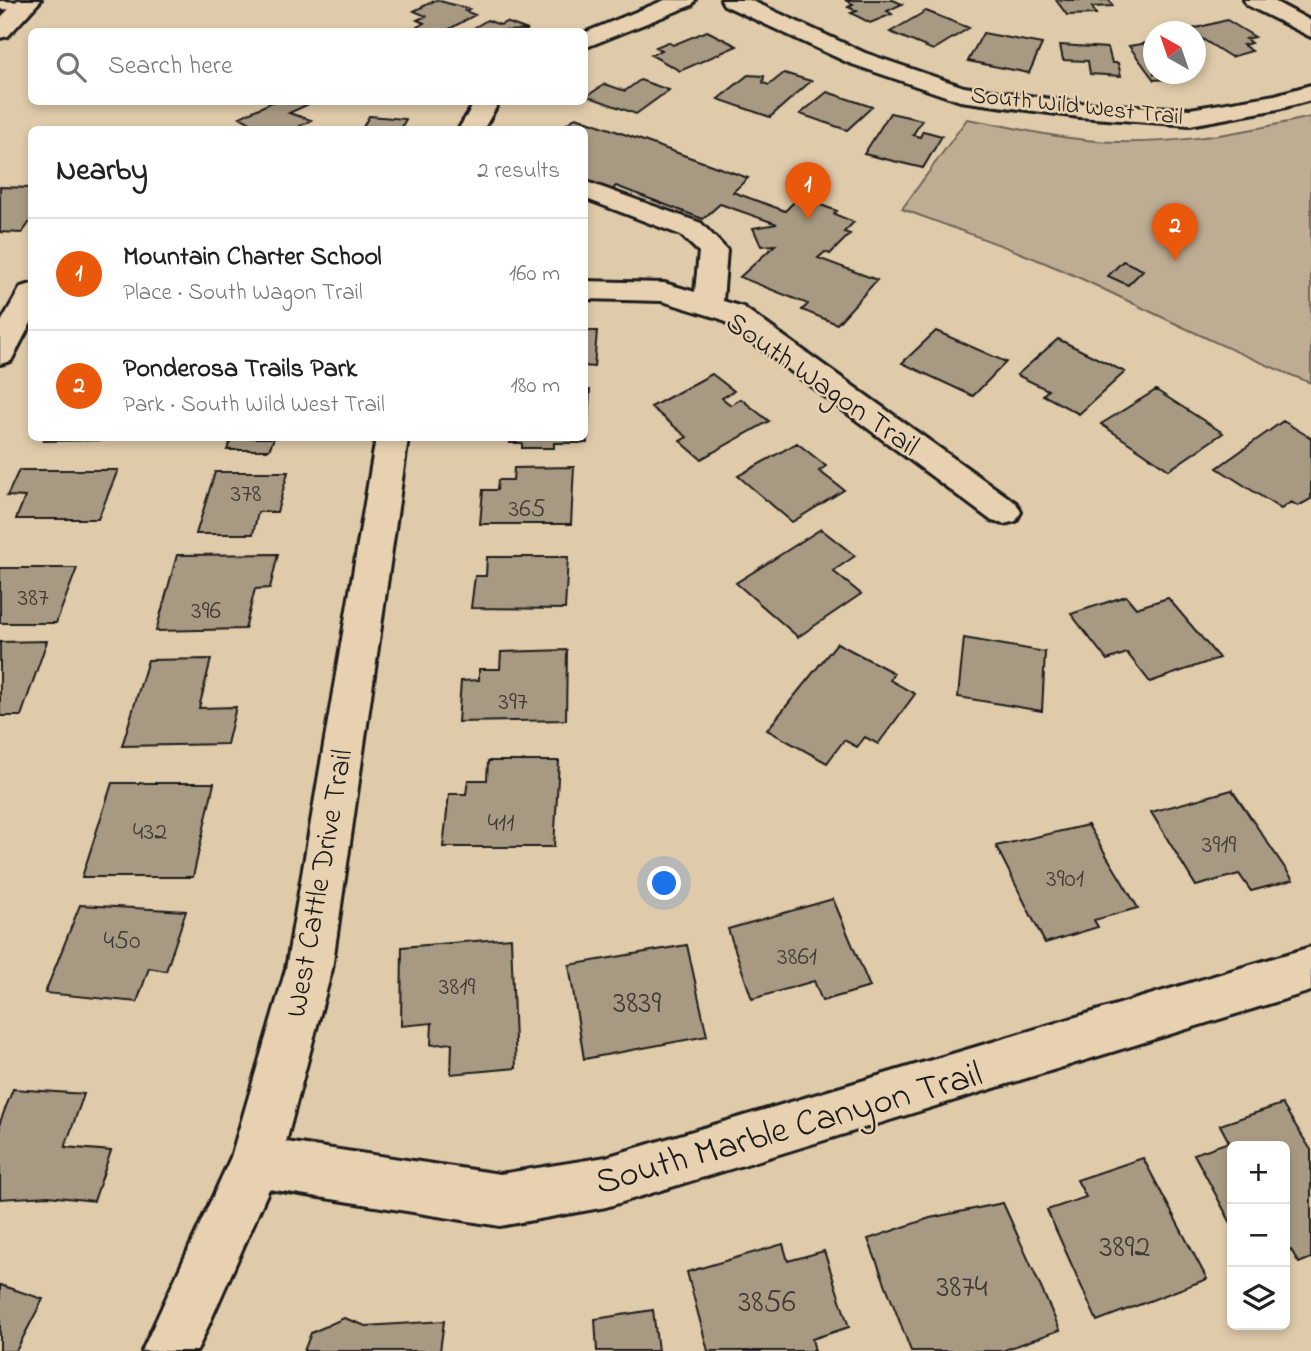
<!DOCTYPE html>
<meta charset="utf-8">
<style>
body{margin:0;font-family:"Indie Flower",sans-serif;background:#f6f6f6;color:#222}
.controls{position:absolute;right:21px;bottom:21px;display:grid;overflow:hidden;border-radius:10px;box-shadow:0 4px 10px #0003}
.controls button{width:63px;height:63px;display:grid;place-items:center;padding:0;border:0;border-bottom:2px solid #e0e0e0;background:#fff;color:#222;font:35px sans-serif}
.compass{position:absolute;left:1143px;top:21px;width:63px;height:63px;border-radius:50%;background:#fff;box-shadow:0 4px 10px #0003;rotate:320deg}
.you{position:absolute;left:665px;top:884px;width:24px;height:24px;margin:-18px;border:5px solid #fff;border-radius:50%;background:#1a73e8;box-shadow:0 0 0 10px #1a73e833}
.badge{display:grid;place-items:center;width:46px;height:46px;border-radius:50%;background:#ea580c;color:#fff;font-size:23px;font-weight:700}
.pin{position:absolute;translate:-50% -58px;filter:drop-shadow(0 2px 4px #0008)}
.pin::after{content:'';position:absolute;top:37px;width:24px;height:21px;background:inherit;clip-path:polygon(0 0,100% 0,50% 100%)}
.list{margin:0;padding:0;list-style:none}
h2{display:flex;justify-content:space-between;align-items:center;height:91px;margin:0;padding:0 28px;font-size:30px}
h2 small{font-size:23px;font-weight:400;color:#767676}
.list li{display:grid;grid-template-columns:46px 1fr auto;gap:21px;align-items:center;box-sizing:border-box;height:112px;padding:0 28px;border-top:2px solid #e0e0e0}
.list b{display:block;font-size:26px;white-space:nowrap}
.list p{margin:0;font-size:23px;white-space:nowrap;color:#767676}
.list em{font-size:23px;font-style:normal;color:#767676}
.icon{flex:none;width:38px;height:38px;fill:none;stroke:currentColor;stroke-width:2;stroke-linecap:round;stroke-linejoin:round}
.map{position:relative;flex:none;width:1311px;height:1351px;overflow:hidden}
.search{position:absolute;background:#fff;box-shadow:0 4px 10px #0003;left:28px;top:28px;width:560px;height:77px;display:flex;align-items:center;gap:18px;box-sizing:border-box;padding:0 24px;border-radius:10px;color:#767676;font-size:26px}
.panel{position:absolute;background:#fff;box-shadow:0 4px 10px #0003;left:28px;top:126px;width:560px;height:315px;border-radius:10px}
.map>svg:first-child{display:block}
.green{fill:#bfad93;stroke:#6e6458;stroke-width:2}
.building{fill:#a89982;stroke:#1c1c1c;stroke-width:2}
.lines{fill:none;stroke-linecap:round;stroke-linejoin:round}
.service-casing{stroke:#1c1c1c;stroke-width:6}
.minor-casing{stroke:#1c1c1c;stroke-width:6}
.tertiary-casing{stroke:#1c1c1c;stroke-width:6}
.service{fill:#e7d1b0;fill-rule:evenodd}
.minor{fill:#e7d1b0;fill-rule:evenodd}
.tertiary{fill:#e7d1b0;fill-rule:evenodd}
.labels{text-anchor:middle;stroke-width:5;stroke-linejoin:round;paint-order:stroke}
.far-street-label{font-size:24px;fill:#1c1c1c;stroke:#e7d1b0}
.number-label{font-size:26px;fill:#3f3b36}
.street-label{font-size:30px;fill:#1c1c1c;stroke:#e7d1b0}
.near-number-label{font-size:32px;fill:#3f3b36}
.near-street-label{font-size:37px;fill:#1c1c1c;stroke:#e7d1b0}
</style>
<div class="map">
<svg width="1311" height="1351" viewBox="0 0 1311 1351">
<rect width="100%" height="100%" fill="#dfcaaa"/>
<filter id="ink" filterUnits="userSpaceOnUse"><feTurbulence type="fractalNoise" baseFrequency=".0143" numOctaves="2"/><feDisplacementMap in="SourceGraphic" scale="14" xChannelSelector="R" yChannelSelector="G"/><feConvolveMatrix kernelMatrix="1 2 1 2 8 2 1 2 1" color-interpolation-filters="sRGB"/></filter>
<g filter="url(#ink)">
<!-- green -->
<path class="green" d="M1311,117V383C1232,352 1158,315 1082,279C1023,252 962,231 902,209L967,119C1004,125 1041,135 1078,139C1156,149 1235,134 1311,117Z"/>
<!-- building -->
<path class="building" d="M436,0L469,9L465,11L475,15L444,32H429L417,27L424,23L417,20L426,16L414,11Z
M845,0H893L902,4L887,11L892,14L870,23L851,13L857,11L848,7L853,4Z
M1056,0H1109L1113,6L1092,7L1096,14L1067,15Z
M926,11L969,28L933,50L890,32Z
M487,20L500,25L506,22L528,30L467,32Z
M1227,20L1255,37L1246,39L1251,43L1243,45L1252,51L1231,57L1196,35V32L1188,30Z
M707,31L737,46L680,71L651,55L662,50L656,47L668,42L673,45Z
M983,33L1042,44L1029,73L968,61Z
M1154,42V74H1181L1185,78L1154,80L1129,46Z
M1060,45L1108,48L1112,63H1118L1121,76L1090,74L1088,61L1063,60Z
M784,73L811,81L770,117L718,99L748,75L764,76L763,83L769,85Z
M640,80L669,90L636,114L587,96L605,84L625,91Z
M827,92L872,107L847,130L800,114Z
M272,102H313L289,113L311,120L293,130H263L240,117Z
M890,113L922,120L913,135L920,137L923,131L942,136L923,168L864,154Z
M369,116L406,119L400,130H339L362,129Z
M576,117L748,178L733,192L785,211L799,197L837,211L834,214L854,222L844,232L850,234L830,254L825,252L818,258L877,280L837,324L802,310L808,304L740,277L775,245L761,246L753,228L777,224L720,204L703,219L616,186L612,190L584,179V130H559Z
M0,187L32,188V219L22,233L0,232Z
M1123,261L1143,270L1128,285L1108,276Z
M584,331H597L594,367L584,366Z
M936,331L1006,362L973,396L902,363Z
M1058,339L1125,372L1079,414L1043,395L1048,390L1017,375Z
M712,374L734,391L722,398L731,405L741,399L769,421L701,459L680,441L687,437L651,407Z
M584,390H590L587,443H554V448H522V443H510L511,438H584Z
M1156,390L1223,433L1169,470L1101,424Z
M1283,421L1311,438V499L1298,506L1291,502L1281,509L1217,468Z
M46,438H109L108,440L44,441Z
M232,438H274L269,450H227Z
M797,443L826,466L819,471L844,490L792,522L738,476Z
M574,467L571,524H480L483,490H497L498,480H513L514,468Z
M19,470H118L98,519H16L25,497L7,496Z
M215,472H288L277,512H258L253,534H196Z
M821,529L855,556L833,571L861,594L798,637L736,583Z
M278,554L270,588L255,589L245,629L156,631L177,555Z
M487,557H568L565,609L471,608L475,576H486Z
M0,568H77L56,623H0Z
M1126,596L1136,608L1168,598L1219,658L1150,682L1127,653L1107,660L1071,614Z
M964,638L1045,652L1042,711L958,697Z
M47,641L21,716H0V642Z
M837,643L894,673L890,680L915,694L878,744L865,737L857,747L844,740L827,763L767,730Z
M567,650L566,720L458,722L461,681L479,680V669H500L501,652Z
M211,659L199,708L236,707L227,744L122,746L148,660Z
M488,761H559L554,847H443L449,794H466L468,780H487Z
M112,783H214L193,877H82Z
M1232,790L1293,880L1251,891L1239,874L1196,886L1151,812Z
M1088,825L1138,908L1094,920L1098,927L1045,943L996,846Z
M833,899L870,987L822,1001L814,981L752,999L728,929Z
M80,905L186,911L166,971L149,968L137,1002L45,993Z
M511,938L516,1068L451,1074L452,1043L431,1045L432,1023L401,1026L402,947Z
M687,945L707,1036L584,1059L569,965Z
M13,1089L84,1094L65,1147L111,1151L94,1201L48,1196L0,1199V1122Z
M1282,1104L1311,1150V1258L1299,1263L1291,1250L1285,1252V1146H1232V1225L1194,1154L1229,1142L1220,1125Z
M1143,1158L1207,1279L1097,1321L1047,1210L1086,1197L1077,1180Z
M1003,1203L1060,1330L1002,1351H911L868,1239L930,1218Z
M783,1244L788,1261L824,1251L849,1327L812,1339L815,1351H708L687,1272Z
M0,1285L43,1299L16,1351H0Z
M653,1310L658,1351H597L595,1319Z
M344,1318L366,1326L444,1321L440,1351H304L311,1333Z"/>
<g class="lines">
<defs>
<path id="service" d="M0,1L24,2L31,6L24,10L0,9Z"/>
<path id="minor" d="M665,0H695L692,5L584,48V33Z
M721,0H750L865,53L964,87L1079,103L1190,109L1275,95L1311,85V100L1278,109L1190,125L1079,117L960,101L849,63L724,5Z
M1244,0H1272L1311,21V37L1247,5Z
M475,102H499L483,130H458Z
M584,181L701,223L727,250L723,301L743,307L1016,503L1021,512L1016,521L1004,524L992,521L721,319L662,301L584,299V281L664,283L695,292L699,252L681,235L584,198Z
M32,284V321L11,361L0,364V324L21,287Z
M376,438H408L332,969L286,1142L500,1174L606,1157L1311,947V991L606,1207L500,1226L269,1189L197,1351H142L231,1157L286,969Z"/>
<path id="tertiary" d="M18,0H41L8,36L0,38V18Z"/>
</defs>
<!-- service casing -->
<use href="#service" class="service-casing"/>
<!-- minor casing -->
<use href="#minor" class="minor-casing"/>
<!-- tertiary casing -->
<use href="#tertiary" class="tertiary-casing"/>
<!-- service -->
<use href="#service" class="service"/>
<!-- minor -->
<use href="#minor" class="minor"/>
<!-- tertiary -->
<use href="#tertiary" class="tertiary"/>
</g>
</g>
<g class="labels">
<!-- far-street labels -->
<g class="far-street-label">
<text transform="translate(1077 105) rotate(6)" y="8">South Wild West Trail</text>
</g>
<!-- number labels -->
<g class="number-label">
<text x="246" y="501">378</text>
<text x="527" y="516">365</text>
<text x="33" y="605">387</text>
<text x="206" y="618">396</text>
<text x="513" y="709">397</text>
<text x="501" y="830">411</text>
<text x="150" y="839">432</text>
<text x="1219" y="852">3919</text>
<text x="1065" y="886">3901</text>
<text x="122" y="948">450</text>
<text x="797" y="964">3861</text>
<text x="457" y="994">3819</text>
</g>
<!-- street labels -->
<g class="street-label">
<text transform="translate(823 383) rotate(35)" y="10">South Wagon Trail</text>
<text transform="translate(318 883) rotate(-80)" y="10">West Cattle Drive Trail</text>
</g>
<!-- near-number labels -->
<g class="near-number-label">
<text x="637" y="1012">3839</text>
<text x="1125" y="1256">3892</text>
<text x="962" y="1296">3874</text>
<text x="767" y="1311">3856</text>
</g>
<!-- near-street labels -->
<g class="near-street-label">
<text transform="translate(788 1126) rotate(-16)" y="13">South Marble Canyon Trail</text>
</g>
</g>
</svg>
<div class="controls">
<button>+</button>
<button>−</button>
<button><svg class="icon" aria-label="layers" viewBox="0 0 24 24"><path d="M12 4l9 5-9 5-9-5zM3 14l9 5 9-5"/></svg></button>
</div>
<svg class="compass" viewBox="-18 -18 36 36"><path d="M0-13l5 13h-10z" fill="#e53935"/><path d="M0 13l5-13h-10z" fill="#767676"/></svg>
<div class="you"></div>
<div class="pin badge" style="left:808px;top:220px">1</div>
<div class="pin badge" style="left:1175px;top:261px">2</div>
<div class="search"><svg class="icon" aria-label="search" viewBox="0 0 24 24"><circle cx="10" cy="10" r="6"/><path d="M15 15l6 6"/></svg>Search here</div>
<section class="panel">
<h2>Nearby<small>2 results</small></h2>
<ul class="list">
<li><span class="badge">1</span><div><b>Mountain Charter School</b><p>Place · South Wagon Trail</p></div><em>160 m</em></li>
<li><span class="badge">2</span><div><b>Ponderosa Trails Park</b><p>Park · South Wild West Trail</p></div><em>180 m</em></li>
</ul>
</section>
</div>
